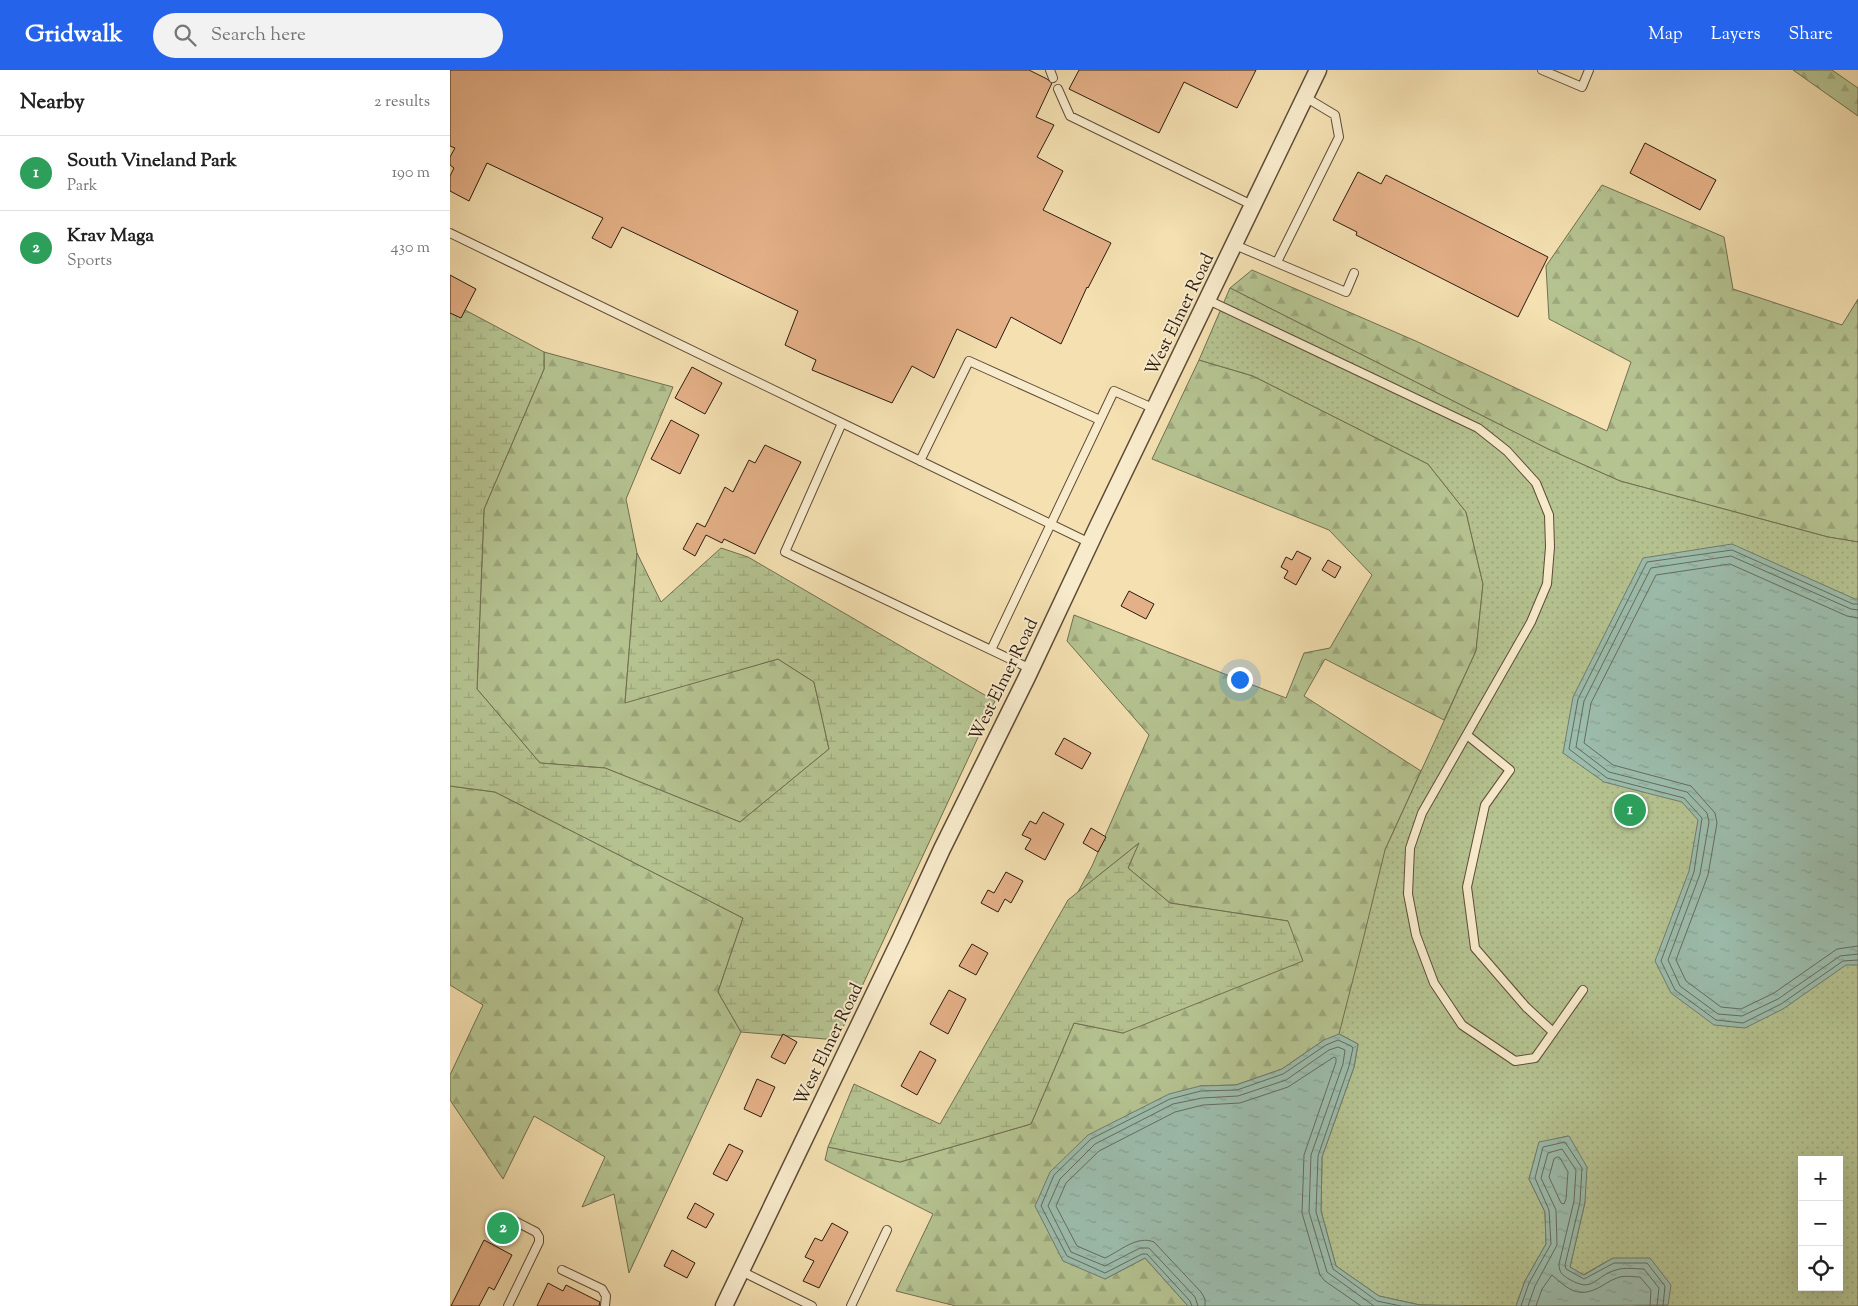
<!DOCTYPE html>
<meta charset="utf-8">
<style>
body{margin:0;font-family:"Sorts Mill Goudy",serif;background:#f2f2f2;color:#222}
.controls{position:absolute;right:15px;bottom:15px;display:grid;overflow:hidden;border-radius:0px;box-shadow:0 5px 20px #0002}
.controls button{width:45px;height:45px;display:grid;place-items:center;padding:0;border:0;border-bottom:1px solid #e0e0e0;background:#fff;color:#222;font:25px sans-serif}
.you{position:absolute;left:789px;top:609px;width:18px;height:18px;margin:-12px;border:4px solid #fff;border-radius:50%;background:#1a73e8;box-shadow:0 0 0 8px #1a73e833}
.badge{display:grid;place-items:center;width:32px;height:32px;border-radius:50%;background:#2563eb;color:#fff;font-size:16px;font-weight:700}
.pin{position:absolute;translate:-50% -50%;border:2px solid #fff;box-shadow:0 1px 5px #0006}
.list{margin:0;padding:0;list-style:none}
h2{display:flex;justify-content:space-between;align-items:center;height:65px;margin:0;padding:0 20px;font-size:21px}
h2 small{font-size:16px;font-weight:400;color:#767676}
.list li{display:grid;grid-template-columns:32px 1fr auto;gap:15px;align-items:center;box-sizing:border-box;height:75px;padding:0 20px;border-top:1px solid #e0e0e0}
.list b{display:block;font-size:19px;white-space:nowrap}
.list p{margin:0;font-size:16px;white-space:nowrap;color:#767676}
.list em{font-size:16px;font-style:normal;color:#767676}
.icon{flex:none;width:28px;height:28px;fill:none;stroke:currentColor;stroke-width:2;stroke-linecap:round;stroke-linejoin:round}
.map{position:relative;flex:none;width:1408px;height:1236px;overflow:hidden}
header{display:flex;align-items:center;gap:30px;box-sizing:border-box;height:70px;padding:0 25px;background:#2563eb;color:#fff}
header strong{font-size:24px}
nav{display:flex;gap:28px;margin-inline-start:auto;font-size:18px}
.search{width:350px;height:45px;background:#f2f2f2;display:flex;align-items:center;gap:12px;box-sizing:border-box;padding:0 18px;border-radius:28px;color:#767676;font-size:19px}
main{display:flex}
aside{flex:1;background:#fff}
.map>svg:first-child{display:block}
.forest{fill:url(#forest-firs);stroke:#716f50}
.wetland{fill:url(#wetland-marsh);stroke:#716f50}
.park{fill:url(#park-dots);stroke:#716f50;fill-rule:evenodd}
.water{fill:url(#water-ripples);stroke:#707c6e}
.lines{fill:none;stroke-linecap:round;stroke-linejoin:round}
.shore{stroke:#646c5e;stroke-width:1}
.building{fill:#e4b087;stroke:#2d1b10}
.service-casing{stroke:#5f4c38;stroke-width:10}
.minor-casing{stroke:#5f4c38;stroke-width:19}
.service{stroke:#f8ebcc;stroke-width:8}
.minor{stroke:#f8ebcc;stroke-width:16}
.labels{text-anchor:middle;stroke-width:4;stroke-linejoin:round;paint-order:stroke}
.street-label{font-size:18px;fill:#2d1b10;stroke:#f8ebcc}
</style>
<header>
<strong>Gridwalk</strong>
<div class="search"><svg class="icon" aria-label="search" viewBox="0 0 24 24"><circle cx="10" cy="10" r="6"/><path d="M15 15l6 6"/></svg>Search here</div>
<nav><a>Map</a><a>Layers</a><a>Share</a></nav>
</header>
<main>
<aside>
<h2>Nearby<small>2 results</small></h2>
<ul class="list">
<li><span class="badge" style="background:#2e9e5b">1</span><div><b>South Vineland Park</b><p>Park</p></div><em>190 m</em></li>
<li><span class="badge" style="background:#2e9e5b">2</span><div><b>Krav Maga</b><p>Sports</p></div><em>430 m</em></li>
</ul>
</aside>
<div class="map">
<svg width="1408" height="1236" viewBox="0 0 1408 1236">
<defs>
<pattern id="forest-firs" width="22" height="20" patternUnits="userSpaceOnUse" patternTransform="scale(1.25)"><rect width="22" height="20" fill="#b5c391"/><path d="M5 1l3.5 6h-7zM16 11l3.5 6h-7z" fill="#9ca77c"/></pattern>
<pattern id="wetland-marsh" width="20" height="14" patternUnits="userSpaceOnUse" patternTransform="scale(1.25)"><rect width="20" height="14" fill="#b5c391"/><path d="M1 5h8M5 5V1M11 12h8M15 12V8" fill="none" stroke="#9ca77c"/></pattern>
<pattern id="park-dots" width="8" height="8" patternUnits="userSpaceOnUse" patternTransform="scale(1.25)"><rect width="8" height="8" fill="#b5c391"/><path d="M2 2h.1M6 6h.1" fill="none" stroke="#9ca77c" stroke-width="1.8" stroke-linecap="round"/></pattern>
<pattern id="water-ripples" width="26" height="14" patternUnits="userSpaceOnUse" patternTransform="scale(1.25)"><rect width="26" height="14" fill="#9cbdad"/><path d="M2 4q2-2 4 0t4 0M15 11q2-2 4 0t4 0" fill="none" stroke="#87a294"/></pattern>
</defs>
<rect width="100%" height="100%" fill="#f4e0b1"/>
<filter id="stains"><feTurbulence type="fractalNoise" baseFrequency=".004" numOctaves="4"/><feColorMatrix values="0 0 0 0 .2 0 0 0 0 .09 0 0 0 0 .02 0 0 0 .5 -.17"/></filter>
<radialGradient id="worn" r=".72"><stop offset=".6" stop-color="#630" stop-opacity="0"/><stop offset="1" stop-color="#630" stop-opacity=".3"/></radialGradient>
<!-- forest -->
<path class="forest" d="M1343,0H1382L1408,18V46Z
M1152,115L1274,167L1283,219L1392,255L1408,229V472L1378,467L1170,411L1098,379L780,218L802,200L968,272L1157,361L1181,292L1099,249L1096,196Z
M94,282L223,317L176,429L187,483L175,632L328,589L364,612L379,679L290,752L155,698L90,693L27,619L34,439L94,299Z
M749,290L803,306L978,394L1016,442L1033,514L1026,581L994,650L875,589L854,626L971,701L935,780L1352,1090V1217H1389L1408,1236H1189H1190L1075,1211L1066,1236H1012L874,970L832,999L786,1015L750,1016L655,1209L695,1188L738,1236H506L446,1221L483,1144L375,1090L378,1077L450,1092L581,1054L624,953L673,963L838,851L720,833L678,798L688,774L628,822L642,796L699,665L617,571L624,545L836,628L854,583L880,578L922,505L879,460L702,389Z
M0,716L45,722L293,848L268,922L291,962L179,1203L164,1124L132,1137L155,1087L84,1046L53,1109L0,1030V1005L33,935L0,915Z"/>
<!-- wetland -->
<path class="wetland" d="M0,232L94,282V299L34,439L27,619L90,693L155,698L290,752L379,679L364,612L328,589L175,633L187,483L211,532L271,478L298,487L545,631L387,970L291,962L268,922L293,848L45,722L0,716Z
M689,773L678,798L720,833L838,851L853,891L673,963L624,953L581,1054L450,1092L378,1077L404,1014L490,1054L618,830Z"/>
<!-- park -->
<path class="park" d="M780,218L1098,379L1170,411L1378,467L1408,472V1236H1189L1218,1235L1163,1188L1133,1205L1120,1197L1135,1132L1118,1066L1089,1073L1079,1109L1095,1142L1096,1174L1075,1211L1066,1236L970,1235L929,1226L886,1196L871,1141L872,1087L904,997L908,974L889,964L913,870L935,780L1026,581L1033,514L1016,442L978,394L803,306L749,290ZM1352,1090H1389V1217H1352Z"/>
<!-- water -->
<path class="water" d="M1282,474L1405,529H1408V895H1396L1333,939L1295,958L1264,955L1221,923L1205,891L1239,801L1248,750L1232,732L1154,712L1113,683L1123,627L1193,488Z
M889,964L908,974L904,997L872,1087L871,1141L886,1196L929,1226L970,1235L1012,1236H738L695,1188L655,1209L613,1191L585,1136L600,1102L638,1065L719,1024L750,1016L786,1015L832,999L874,970Z
M1119,1066L1137,1097L1135,1132L1120,1197L1134,1205L1163,1188H1200L1221,1215L1218,1235L1066,1236L1075,1211L1096,1174L1095,1142L1079,1109L1089,1072Z"/>
<g class="lines">
<!-- shore -->
<path class="shore" d="M1408,534H1403L1282,480L1197,492L1128,629L1119,679L1157,708L1234,728L1252,748L1244,802L1211,891L1225,920L1266,950L1293,953L1331,934L1393,891L1408,890
M1408,540L1401,539L1281,486L1201,498L1134,631L1126,677L1159,702L1237,722L1257,743L1259,752L1250,804L1218,890L1230,916L1268,944L1292,946L1328,929L1390,886L1408,884
M1408,548L1397,546L1280,494L1206,505L1141,633L1134,673L1163,695L1241,716L1265,743L1267,753L1258,805L1226,890L1236,911L1271,937L1291,939L1324,923L1387,879L1408,876
M1108,1087L1110,1088L1118,1102L1116,1129L1114,1134L1111,1133L1099,1107L1104,1089Z
M742,1236L740,1231L697,1184H692L655,1203L617,1186L591,1136L604,1105L641,1069L720,1029L751,1021L787,1020L833,1004L876,975L888,970L901,976L903,978L899,996L868,1086L866,1142L883,1199L927,1231L951,1236
M748,1236L745,1227L699,1178H690L655,1196L621,1182L598,1136L610,1109L645,1074L723,1034L752,1028L788,1026L836,1010L879,980L888,977L895,980L893,994L861,1085L859,1142L877,1202L924,1236
M755,1236V1229L751,1222L704,1172C687,1165 670,1181 655,1188L627,1176L606,1136L616,1113L649,1081L725,1042L753,1035L790,1033L838,1017L884,987L886,988V992L854,1085L852,1143L870,1205L875,1211L911,1236
M1071,1236L1079,1213L1101,1174L1099,1140L1085,1108L1093,1077L1115,1072L1132,1098L1130,1132L1115,1195L1116,1199L1134,1209L1164,1193H1197L1215,1216L1213,1236
M1078,1236L1085,1216L1107,1175L1106,1140L1091,1108L1098,1083L1112,1079L1126,1100L1124,1131L1109,1194C1109,1202 1112,1205 1119,1209C1144,1224 1144,1206 1166,1200C1174,1197 1186,1199 1194,1199L1209,1218L1207,1236
M1086,1236L1092,1219L1102,1205C1118,1219 1128,1229 1150,1217C1155,1214 1161,1210 1167,1208C1173,1205 1183,1207 1190,1207L1201,1220L1200,1236"/>
</g>
<!-- building -->
<path class="building" d="M0,0H579L597,9L602,13L586,47L604,55L587,87L613,101L593,140L661,173L638,218L637,217L611,274L561,247L546,278L507,259L484,308L462,296L442,333L362,300L366,290L335,275L348,241L172,157L161,178L142,168L153,148L37,93L19,131L0,121V106L4,98L0,95V87L5,78L0,76Z
M629,0H806L787,38L734,12L709,63L619,19Z
M1195,73L1266,110L1250,140L1180,103Z
M908,102L931,114L936,105L1098,187L1068,247L906,165L907,162L883,150Z
M0,205L26,219L11,248L0,243Z
M242,297L272,313L255,344L225,328Z
M221,350L249,365L230,404L201,389Z
M315,375L351,392L305,484L274,469L272,473L256,465L245,486L233,479L247,453L255,457L275,417L283,422L299,390L305,393Z
M847,481L861,488L846,515L834,508L838,501L831,497L836,487L842,490Z
M878,490L891,497L885,508L872,500Z
M679,521L704,534L696,549L671,536Z
M614,668L641,683L632,699L605,684Z
M593,742L614,754L595,790L575,779L581,769L572,765L580,751L586,754Z
M641,758L656,767L648,782L633,773Z
M556,802L573,811L561,833L555,829L548,842L531,833L538,820L544,823Z
M522,874L538,883L526,905L509,896Z
M499,920L516,929L498,964L480,954Z
M333,964L347,972L335,994L321,987Z
M470,981L486,990L467,1025L451,1016Z
M307,1009L325,1017L311,1047L294,1039Z
M279,1074L293,1081L277,1111L263,1104Z
M245,1133L264,1144L256,1158L237,1148Z
M382,1153L398,1162L369,1218L353,1211L364,1191L355,1187L365,1168L372,1171Z
M34,1170L62,1185L44,1220L39,1217L29,1236H1Z
M222,1180L245,1193L237,1208L214,1196Z
M98,1213L113,1221L116,1215L150,1232L149,1236H87Z"/>
<g class="lines">
<defs>
<path id="service" d="M600,0L603,8
M1092,0L1132,17L1139,0
M608,19L620,46L804,136
M0,163L392,353
M785,175L896,222L904,203
M827,192L889,67L885,45L855,27
M758,230L1028,358L1057,381L1086,413L1099,445L1100,477L1097,514L1081,552L972,743L960,778L958,824L966,865L984,913L1012,955L1065,991L1085,988L1133,920
M470,391L519,291L650,350
M541,580L664,321L705,339
M581,599L335,482L392,353L640,473
M1017,665L1060,700L1035,735L1017,817L1025,878L1076,937L1103,962
M53,1145L86,1162L89,1167V1172L58,1236
M112,1200L152,1219L156,1226L155,1236
M291,1201L362,1236
M401,1236L437,1160"/>
<path id="minor" d="M274,1236L451,868L492,779L577,607L648,456L868,0"/>
</defs>
<!-- service casing -->
<use href="#service" class="service-casing"/>
<!-- minor casing -->
<use href="#minor" class="minor-casing"/>
<!-- service -->
<use href="#service" class="service"/>
<!-- minor -->
<use href="#minor" class="minor"/>
</g>
<g class="labels">
<!-- street labels -->
<g class="street-label">
<text transform="translate(729 244) rotate(-64)" y="6">West Elmer Road</text>
<text transform="translate(553 609) rotate(-64)" y="6">West Elmer Road</text>
<text transform="translate(378 974) rotate(-64)" y="6">West Elmer Road</text>
</g>
</g>
<rect width="100%" height="100%" filter="url(#stains)"/>
<rect width="100%" height="100%" fill="url(#worn)"/>
</svg>
<div class="controls">
<button>+</button>
<button>−</button>
<button><svg class="icon" aria-label="locate" viewBox="0 0 24 24"><circle cx="12" cy="12" r="6"/><path d="M12 2v4M12 18v4M2 12h4M18 12h4"/></svg></button>
</div>
<div class="you"></div>
<div class="pin badge" style="left:1180px;top:740px;background:#2e9e5b">1</div>
<div class="pin badge" style="left:53px;top:1158px;background:#2e9e5b">2</div>
</div>
</main>
